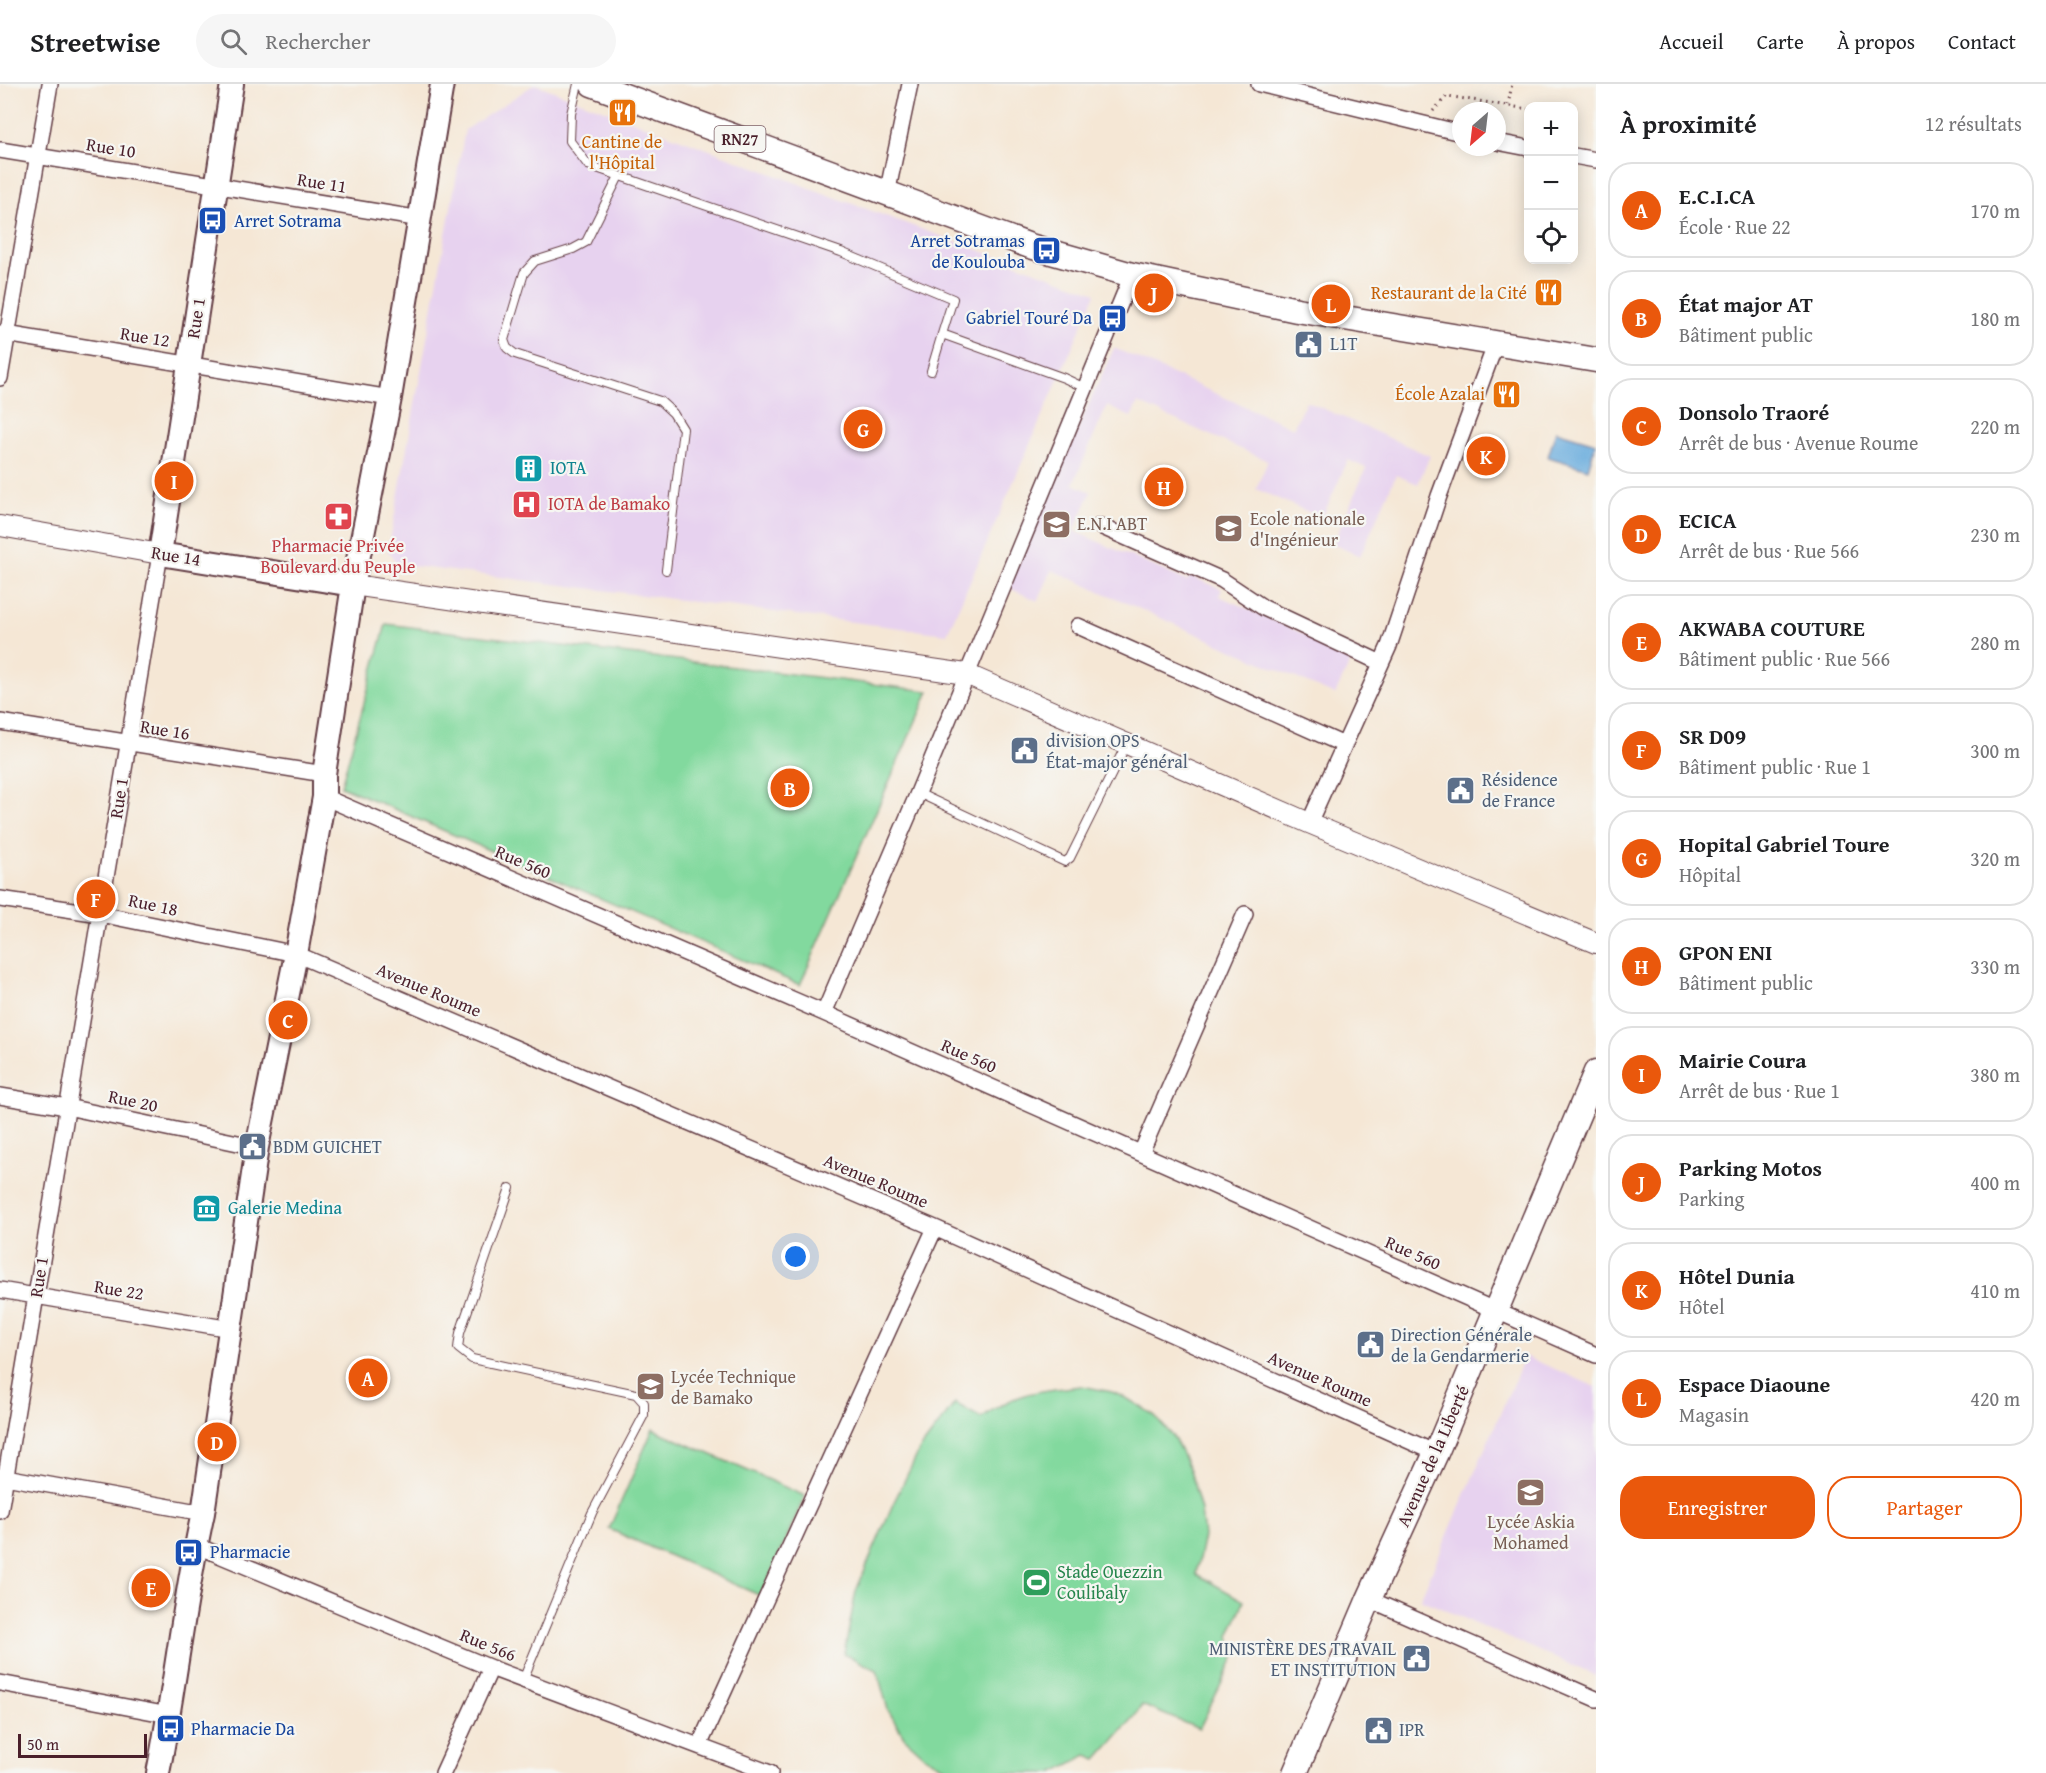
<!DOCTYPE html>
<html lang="fr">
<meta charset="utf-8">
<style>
body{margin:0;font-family:"Gentium Book Plus",serif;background:#f6f6f6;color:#202124}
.controls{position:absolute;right:18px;top:18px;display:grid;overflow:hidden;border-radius:12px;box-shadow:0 3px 15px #0003}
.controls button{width:54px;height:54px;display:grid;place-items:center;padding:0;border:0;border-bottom:2px solid #e0e0e0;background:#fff;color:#202124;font:30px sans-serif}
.compass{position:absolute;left:1452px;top:18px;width:54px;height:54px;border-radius:50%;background:#fff;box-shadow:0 3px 15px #0003;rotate:208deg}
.scale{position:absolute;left:18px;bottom:15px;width:129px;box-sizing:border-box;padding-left:6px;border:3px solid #4a1f2b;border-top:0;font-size:16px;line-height:21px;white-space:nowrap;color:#4a1f2b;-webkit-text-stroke:4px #f6f6f2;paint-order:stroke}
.you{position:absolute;left:796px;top:1173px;width:21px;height:21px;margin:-15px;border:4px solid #fff;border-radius:50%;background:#1a73e8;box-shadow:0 0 0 9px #1a73e833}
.badge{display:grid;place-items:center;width:39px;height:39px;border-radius:50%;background:#ea580c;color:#fff;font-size:20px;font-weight:700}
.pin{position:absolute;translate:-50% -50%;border:3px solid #fff;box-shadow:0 2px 6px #0006}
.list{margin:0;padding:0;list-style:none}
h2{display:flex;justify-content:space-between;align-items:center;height:78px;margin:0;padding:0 24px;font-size:26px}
h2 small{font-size:20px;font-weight:400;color:#757577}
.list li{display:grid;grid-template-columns:39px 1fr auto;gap:18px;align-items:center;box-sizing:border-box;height:96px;margin:0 12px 12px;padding:0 12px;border:2px solid #e0e0e0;border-radius:24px}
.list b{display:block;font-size:22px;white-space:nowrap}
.list p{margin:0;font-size:20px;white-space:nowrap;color:#757577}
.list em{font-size:20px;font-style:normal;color:#757577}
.actions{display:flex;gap:12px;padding:18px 24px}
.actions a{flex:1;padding:14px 0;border:2px solid #ea580c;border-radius:24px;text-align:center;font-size:21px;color:#ea580c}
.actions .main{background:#ea580c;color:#fff}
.icon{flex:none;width:33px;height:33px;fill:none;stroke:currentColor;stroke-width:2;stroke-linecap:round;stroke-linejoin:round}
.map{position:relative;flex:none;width:1596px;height:1689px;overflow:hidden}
header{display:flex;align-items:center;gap:36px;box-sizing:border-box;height:84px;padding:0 30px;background:#fff;border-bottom:2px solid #e0e0e0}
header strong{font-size:28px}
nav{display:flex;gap:33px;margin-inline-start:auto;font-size:21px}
.search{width:420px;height:54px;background:#f6f6f6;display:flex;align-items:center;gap:15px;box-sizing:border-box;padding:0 21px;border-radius:33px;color:#757577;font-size:22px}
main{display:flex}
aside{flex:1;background:#fff}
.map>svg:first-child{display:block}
.built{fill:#e7d2ef}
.green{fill:#82d99e;stroke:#667c64;stroke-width:1.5}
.water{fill:#68abdd;stroke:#596584;stroke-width:1.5}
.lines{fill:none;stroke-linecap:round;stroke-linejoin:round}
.service-casing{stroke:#643d44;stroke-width:10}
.minor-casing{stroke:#643d44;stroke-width:18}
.tertiary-casing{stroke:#643d44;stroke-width:22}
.secondary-casing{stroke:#643d44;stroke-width:26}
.primary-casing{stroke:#643d44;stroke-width:27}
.path{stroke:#643d44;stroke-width:3;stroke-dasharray:1.5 4.5;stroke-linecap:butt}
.service{stroke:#fff;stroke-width:8}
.minor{stroke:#fff;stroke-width:15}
.tertiary{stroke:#fff;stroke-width:20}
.secondary{stroke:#fff;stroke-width:22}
.primary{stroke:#fff;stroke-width:24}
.labels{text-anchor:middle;stroke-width:4.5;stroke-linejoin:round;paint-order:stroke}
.shield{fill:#f6f6f2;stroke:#7e6067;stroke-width:1.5}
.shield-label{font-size:16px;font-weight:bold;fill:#4a1f2b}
.food-label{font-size:18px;fill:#c56008;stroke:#f6f6f2;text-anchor:end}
.street-label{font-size:18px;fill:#4a1f2b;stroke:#f6f6f2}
.transit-label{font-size:18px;fill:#164399;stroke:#f6f6f2;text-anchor:start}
.service-label{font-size:18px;fill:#4e5e75;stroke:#f6f6f2;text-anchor:start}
.culture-label{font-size:18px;fill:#0d838f;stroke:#f6f6f2;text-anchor:start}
.health-label{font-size:18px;fill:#be3a42;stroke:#f6f6f2;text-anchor:start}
.education-label{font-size:18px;fill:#785e54;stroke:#f6f6f2;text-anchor:start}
.leisure-label{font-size:18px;fill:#27864d;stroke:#f6f6f2;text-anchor:start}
</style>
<header>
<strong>Streetwise</strong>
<div class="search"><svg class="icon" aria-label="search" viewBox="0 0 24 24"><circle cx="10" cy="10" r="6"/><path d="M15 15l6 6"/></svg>Rechercher</div>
<nav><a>Accueil</a><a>Carte</a><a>À propos</a><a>Contact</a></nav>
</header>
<main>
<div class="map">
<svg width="1596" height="1689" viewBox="0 0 1596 1689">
<rect width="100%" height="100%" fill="#f6f6f2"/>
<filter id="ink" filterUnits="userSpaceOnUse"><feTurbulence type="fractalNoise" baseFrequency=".0167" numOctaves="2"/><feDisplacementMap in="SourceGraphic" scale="12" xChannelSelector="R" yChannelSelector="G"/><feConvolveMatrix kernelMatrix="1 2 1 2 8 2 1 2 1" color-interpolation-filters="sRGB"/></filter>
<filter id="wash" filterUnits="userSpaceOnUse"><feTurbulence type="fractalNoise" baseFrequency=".008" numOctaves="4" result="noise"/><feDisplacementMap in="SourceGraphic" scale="24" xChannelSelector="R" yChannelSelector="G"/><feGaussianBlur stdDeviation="1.35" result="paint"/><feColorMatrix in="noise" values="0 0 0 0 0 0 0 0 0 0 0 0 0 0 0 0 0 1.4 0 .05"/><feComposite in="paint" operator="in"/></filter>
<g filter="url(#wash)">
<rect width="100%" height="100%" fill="#f5e7d5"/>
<!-- built -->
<path class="built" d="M535,0L831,112L1096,209L947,550L397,480L388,468L465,46Z
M1114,264L1293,344L1306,317L1430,372L1418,400L1396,391L1360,472L1333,460L1366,384L1348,376L1322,434L1256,405L1268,377L1138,319L1131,333L1107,322L1073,400L1091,408L1074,447L1187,497L1190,492L1222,505L1219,512L1353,572L1335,611L1052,486L1038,517L1007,503Z
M1525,1272L1596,1303V1592L1420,1515Z"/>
<!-- green -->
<path class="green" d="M386,540L929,607L800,901L341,702Z
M1082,1302L1112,1308L1128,1315L1154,1331L1174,1354L1190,1386L1201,1427L1204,1452L1196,1490L1244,1517L1229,1552L1235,1572L1199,1645L1142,1621L1135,1632L1097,1675L1087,1671L1053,1689H958L944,1683L926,1673L904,1653L888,1626L877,1586L844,1570L856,1507L893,1420L919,1367L955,1319L981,1334C1017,1307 1039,1307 1082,1302Z
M653,1345L805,1412L761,1512L609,1445Z"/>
<!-- water -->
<path class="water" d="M1556,347L1596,359L1588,385L1548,373Z"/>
</g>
<g filter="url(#ink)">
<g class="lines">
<defs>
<path id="service" d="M578,0L571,30L570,57L588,81L841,168L953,215L942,250
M619,92L586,158L573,165L535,177L524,189L504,256L507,264L515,270L660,317L673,329L683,345L666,486
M931,287L942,250L1064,294L1085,304
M918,709L1065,778L1070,774L1126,661
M510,1104L460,1249L458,1264L472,1275L636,1310L644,1319V1331L592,1429L523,1596"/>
<path id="minor" d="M1259,0L1461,49
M1497,58L1528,64
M0,66L421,135
M1574,72L1596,76
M887,110L910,0
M0,249L390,314
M0,294L50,0
M1100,442L1222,496L1264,524L1381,579
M1078,542L1344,661
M0,638L324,690
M324,713L824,929L1596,1271
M1309,739L1389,562L1439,412L1496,259
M0,815L100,830L296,870L935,1144L1436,1369
M824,929L918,709L1132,191
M0,1012L67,1023L257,1063
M1141,1069L1245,830
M0,1206L231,1245
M0,1392L203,1429
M0,1427L160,470
M195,1461L491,1584L770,1689
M1369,1515L1596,1615
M0,1599L169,1631
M699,1662L935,1144
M443,1689L491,1584"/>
<path id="tertiary" d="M0,442L160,470
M353,501L966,590L1309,739L1596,859"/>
<path id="secondary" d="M232,0L160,470L353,501
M158,1689C175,1603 184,1514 203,1429L257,1063L296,870L324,713V690L353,501L390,314L442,0"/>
<path id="primary" d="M592,0L1030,162L1132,191L1297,226L1596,276
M1295,1689L1369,1515L1436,1369L1596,988"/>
</defs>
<!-- service casing -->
<use href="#service" class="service-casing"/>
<!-- minor casing -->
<use href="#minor" class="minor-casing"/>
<!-- tertiary casing -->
<use href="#tertiary" class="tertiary-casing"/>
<!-- secondary casing -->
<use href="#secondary" class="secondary-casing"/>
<!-- primary casing -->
<use href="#primary" class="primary-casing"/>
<!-- path -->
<path class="path" d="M1508,21L1512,0
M1433,27L1447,12L1528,25"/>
<!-- service -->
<use href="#service" class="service"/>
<!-- minor -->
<use href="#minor" class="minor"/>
<!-- tertiary -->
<use href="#tertiary" class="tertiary"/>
<!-- secondary -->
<use href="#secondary" class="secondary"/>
<!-- primary -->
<use href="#primary" class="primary"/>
</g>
</g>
<!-- icons -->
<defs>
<symbol id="restaurant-square" viewBox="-11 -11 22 22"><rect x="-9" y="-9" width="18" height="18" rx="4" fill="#e8710a" stroke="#f6f6f2"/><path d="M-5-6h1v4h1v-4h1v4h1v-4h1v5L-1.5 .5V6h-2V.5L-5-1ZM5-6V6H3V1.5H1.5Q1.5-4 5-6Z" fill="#fff"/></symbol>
<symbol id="bus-square" viewBox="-11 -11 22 22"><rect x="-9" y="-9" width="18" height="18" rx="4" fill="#1a4fb4" stroke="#f6f6f2"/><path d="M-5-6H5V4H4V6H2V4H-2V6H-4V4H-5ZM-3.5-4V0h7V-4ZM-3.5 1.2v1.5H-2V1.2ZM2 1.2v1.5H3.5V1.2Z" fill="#fff"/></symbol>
<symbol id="civic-square" viewBox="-11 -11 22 22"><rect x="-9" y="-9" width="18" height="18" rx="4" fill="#5c6f8a" stroke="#f6f6f2"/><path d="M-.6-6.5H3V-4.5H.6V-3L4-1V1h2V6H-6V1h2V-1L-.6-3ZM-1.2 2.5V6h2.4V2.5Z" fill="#fff"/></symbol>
<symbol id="building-square" viewBox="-11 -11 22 22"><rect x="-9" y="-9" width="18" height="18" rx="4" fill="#0f9aa8" stroke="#f6f6f2"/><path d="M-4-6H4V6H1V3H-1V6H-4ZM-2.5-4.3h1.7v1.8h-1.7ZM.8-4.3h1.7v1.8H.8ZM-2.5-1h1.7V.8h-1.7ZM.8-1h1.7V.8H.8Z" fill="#fff"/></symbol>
<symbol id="hospital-square" viewBox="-11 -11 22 22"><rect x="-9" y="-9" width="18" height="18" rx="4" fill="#e0444e" stroke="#f6f6f2"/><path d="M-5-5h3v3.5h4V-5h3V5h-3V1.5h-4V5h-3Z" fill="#fff"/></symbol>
<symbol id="pharmacy-square" viewBox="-11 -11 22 22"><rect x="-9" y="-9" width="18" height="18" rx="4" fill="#e0444e" stroke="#f6f6f2"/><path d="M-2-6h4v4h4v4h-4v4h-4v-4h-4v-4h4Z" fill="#fff"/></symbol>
<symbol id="university-square" viewBox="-11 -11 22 22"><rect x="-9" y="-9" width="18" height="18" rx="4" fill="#8d6e63" stroke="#f6f6f2"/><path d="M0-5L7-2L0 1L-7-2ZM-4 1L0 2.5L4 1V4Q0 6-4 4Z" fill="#fff"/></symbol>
<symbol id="museum-square" viewBox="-11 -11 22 22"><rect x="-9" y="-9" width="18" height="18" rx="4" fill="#0f9aa8" stroke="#f6f6f2"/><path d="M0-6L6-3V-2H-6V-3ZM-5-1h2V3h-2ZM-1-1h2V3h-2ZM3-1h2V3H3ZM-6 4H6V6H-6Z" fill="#fff"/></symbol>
<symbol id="school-square" viewBox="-11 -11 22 22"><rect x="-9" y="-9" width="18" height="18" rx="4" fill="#8d6e63" stroke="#f6f6f2"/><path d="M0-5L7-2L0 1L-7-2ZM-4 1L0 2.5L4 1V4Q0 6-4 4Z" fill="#fff"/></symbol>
<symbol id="stadium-square" viewBox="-11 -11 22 22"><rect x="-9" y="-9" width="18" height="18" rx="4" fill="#2e9e5b" stroke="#f6f6f2"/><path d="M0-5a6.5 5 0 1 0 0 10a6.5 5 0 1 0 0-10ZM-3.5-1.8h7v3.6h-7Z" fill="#fff"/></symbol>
</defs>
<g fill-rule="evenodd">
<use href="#restaurant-square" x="606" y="12" width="33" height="33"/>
<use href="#bus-square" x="196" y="120" width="33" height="33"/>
<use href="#bus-square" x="1030" y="150" width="33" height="33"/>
<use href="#restaurant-square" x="1532" y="192" width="33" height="33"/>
<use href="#bus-square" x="1096" y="218" width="33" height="33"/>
<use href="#civic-square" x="1292" y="244" width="33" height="33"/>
<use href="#restaurant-square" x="1490" y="294" width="33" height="33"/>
<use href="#building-square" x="512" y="368" width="33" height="33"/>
<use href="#hospital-square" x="510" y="404" width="33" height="33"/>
<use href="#pharmacy-square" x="322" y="416" width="33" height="33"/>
<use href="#university-square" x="1040" y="424" width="33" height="33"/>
<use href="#university-square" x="1212" y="428" width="33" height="33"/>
<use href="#civic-square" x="1008" y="650" width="33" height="33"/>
<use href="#civic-square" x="1444" y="690" width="33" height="33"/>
<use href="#civic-square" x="236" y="1046" width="33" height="33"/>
<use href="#museum-square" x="190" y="1108" width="33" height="33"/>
<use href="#civic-square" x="1354" y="1244" width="33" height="33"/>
<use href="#school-square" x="634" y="1286" width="33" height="33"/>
<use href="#school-square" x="1514" y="1392" width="33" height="33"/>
<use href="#bus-square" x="172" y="1452" width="33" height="33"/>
<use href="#stadium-square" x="1020" y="1482" width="33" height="33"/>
<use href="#civic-square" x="1400" y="1558" width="33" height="33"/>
<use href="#bus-square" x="154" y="1628" width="33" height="33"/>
<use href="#civic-square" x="1362" y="1630" width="33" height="33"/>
</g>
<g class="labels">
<!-- shield labels -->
<rect class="shield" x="714.5" y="42" width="51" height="26" rx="4.5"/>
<g class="shield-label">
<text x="740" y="61">RN27</text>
</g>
<!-- food labels -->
<g class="food-label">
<text x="622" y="64" text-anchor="middle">Cantine de<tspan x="622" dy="21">l'Hôpital</tspan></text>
<text x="1527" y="215">Restaurant de la Cité</text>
<text x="1485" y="316">École Azalai</text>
</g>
<!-- street labels -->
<g class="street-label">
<text transform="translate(111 64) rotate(9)" y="6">Rue 10</text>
<text transform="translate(322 99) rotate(9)" y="6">Rue 11</text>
<text transform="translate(196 234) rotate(-81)" y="6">Rue 1</text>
<text transform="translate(145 253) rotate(9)" y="6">Rue 12</text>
<text transform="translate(176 472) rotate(9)" y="6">Rue 14</text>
<text transform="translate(165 646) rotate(9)" y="6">Rue 16</text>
<text transform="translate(119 714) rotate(-81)" y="6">Rue 1</text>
<text transform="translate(523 778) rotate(23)" y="6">Rue 560</text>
<text transform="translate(153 821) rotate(12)" y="6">Rue 18</text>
<text transform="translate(429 906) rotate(23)" y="6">Avenue Roume</text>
<text transform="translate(969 972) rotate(24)" y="6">Rue 560</text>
<text transform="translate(133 1017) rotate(12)" y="6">Rue 20</text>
<text transform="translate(876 1097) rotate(23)" y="6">Avenue Roume</text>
<text transform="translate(1413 1169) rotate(24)" y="6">Rue 560</text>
<text transform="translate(39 1193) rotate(-81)" y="6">Rue 1</text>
<text transform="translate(119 1206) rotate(9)" y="6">Rue 22</text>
<text transform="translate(1320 1295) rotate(24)" y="6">Avenue Roume</text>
<text transform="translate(1433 1372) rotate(-66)" y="6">Avenue de la Liberté</text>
<text transform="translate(488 1561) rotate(22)" y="6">Rue 566</text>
</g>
<!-- transit labels -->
<g class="transit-label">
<text x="234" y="143">Arret Sotrama</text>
<text x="1025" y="163" text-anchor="end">Arret Sotramas<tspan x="1025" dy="21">de Koulouba</tspan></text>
<text x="1092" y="240" text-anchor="end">Gabriel Touré Da</text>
<text x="210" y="1474">Pharmacie</text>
<text x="191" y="1651">Pharmacie Da</text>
</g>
<!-- service labels -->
<g class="service-label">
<text x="1330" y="266">L1T</text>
<text x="1046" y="663">division OPS<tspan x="1046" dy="21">État-major général</tspan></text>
<text x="1482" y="702">Résidence<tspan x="1482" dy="21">de France</tspan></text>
<text x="273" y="1069">BDM GUICHET</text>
<text x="1391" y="1257">Direction Générale<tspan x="1391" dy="21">de la Gendarmerie</tspan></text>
<text x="1396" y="1571" text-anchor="end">MINISTÈRE DES TRAVAIL<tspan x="1396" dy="21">ET INSTITUTION</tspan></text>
<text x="1399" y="1652">IPR</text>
</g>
<!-- culture labels -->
<g class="culture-label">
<text x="550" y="390">IOTA</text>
<text x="228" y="1130">Galerie Medina</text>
</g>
<!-- health labels -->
<g class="health-label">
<text x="548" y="426">IOTA de Bamako</text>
<text x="338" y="468" text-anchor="middle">Pharmacie Privée<tspan x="338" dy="21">Boulevard du Peuple</tspan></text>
</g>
<!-- education labels -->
<g class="education-label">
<text x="1250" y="441">Ecole nationale<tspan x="1250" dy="21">d'Ingénieur</tspan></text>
<text x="1077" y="446">E.N.I ABT</text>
<text x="671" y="1299">Lycée Technique<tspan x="671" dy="21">de Bamako</tspan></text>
<text x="1531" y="1444" text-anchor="middle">Lycée Askia<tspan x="1531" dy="21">Mohamed</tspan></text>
</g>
<!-- leisure labels -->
<g class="leisure-label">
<text x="1057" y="1494">Stade Ouezzin<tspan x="1057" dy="21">Coulibaly</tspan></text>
</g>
</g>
</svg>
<div class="controls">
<button>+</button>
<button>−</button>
<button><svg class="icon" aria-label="locate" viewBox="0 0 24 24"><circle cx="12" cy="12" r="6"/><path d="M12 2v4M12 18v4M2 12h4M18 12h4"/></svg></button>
</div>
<svg class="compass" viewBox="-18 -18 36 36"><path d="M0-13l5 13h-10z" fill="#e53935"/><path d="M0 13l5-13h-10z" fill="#757577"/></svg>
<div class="scale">50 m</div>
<div class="you"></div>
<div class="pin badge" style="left:368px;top:1294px">A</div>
<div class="pin badge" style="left:790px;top:704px">B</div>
<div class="pin badge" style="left:288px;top:936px">C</div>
<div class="pin badge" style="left:217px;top:1358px">D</div>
<div class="pin badge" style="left:151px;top:1504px">E</div>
<div class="pin badge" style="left:96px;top:815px">F</div>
<div class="pin badge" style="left:863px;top:345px">G</div>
<div class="pin badge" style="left:1164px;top:403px">H</div>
<div class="pin badge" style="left:174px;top:397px">I</div>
<div class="pin badge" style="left:1154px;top:209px">J</div>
<div class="pin badge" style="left:1486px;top:372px">K</div>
<div class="pin badge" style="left:1331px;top:220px">L</div>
</div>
<aside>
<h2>À proximité<small>12 résultats</small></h2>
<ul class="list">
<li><span class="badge">A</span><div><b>E.C.I.CA</b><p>École · Rue 22</p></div><em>170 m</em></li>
<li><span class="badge">B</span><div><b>État major AT</b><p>Bâtiment public</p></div><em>180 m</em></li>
<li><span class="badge">C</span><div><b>Donsolo Traoré</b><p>Arrêt de bus · Avenue Roume</p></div><em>220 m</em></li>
<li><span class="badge">D</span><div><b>ECICA</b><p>Arrêt de bus · Rue 566</p></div><em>230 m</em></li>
<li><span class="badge">E</span><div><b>AKWABA COUTURE</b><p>Bâtiment public · Rue 566</p></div><em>280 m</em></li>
<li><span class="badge">F</span><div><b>SR D09</b><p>Bâtiment public · Rue 1</p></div><em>300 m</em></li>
<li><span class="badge">G</span><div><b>Hopital Gabriel Toure</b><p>Hôpital</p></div><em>320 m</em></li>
<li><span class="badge">H</span><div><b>GPON ENI</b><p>Bâtiment public</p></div><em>330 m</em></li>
<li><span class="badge">I</span><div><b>Mairie Coura</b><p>Arrêt de bus · Rue 1</p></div><em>380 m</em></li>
<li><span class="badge">J</span><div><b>Parking Motos</b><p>Parking</p></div><em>400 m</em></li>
<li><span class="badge">K</span><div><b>Hôtel Dunia</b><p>Hôtel</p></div><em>410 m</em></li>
<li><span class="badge">L</span><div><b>Espace Diaoune</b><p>Magasin</p></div><em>420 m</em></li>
</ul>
<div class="actions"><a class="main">Enregistrer</a><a>Partager</a></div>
</aside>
</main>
